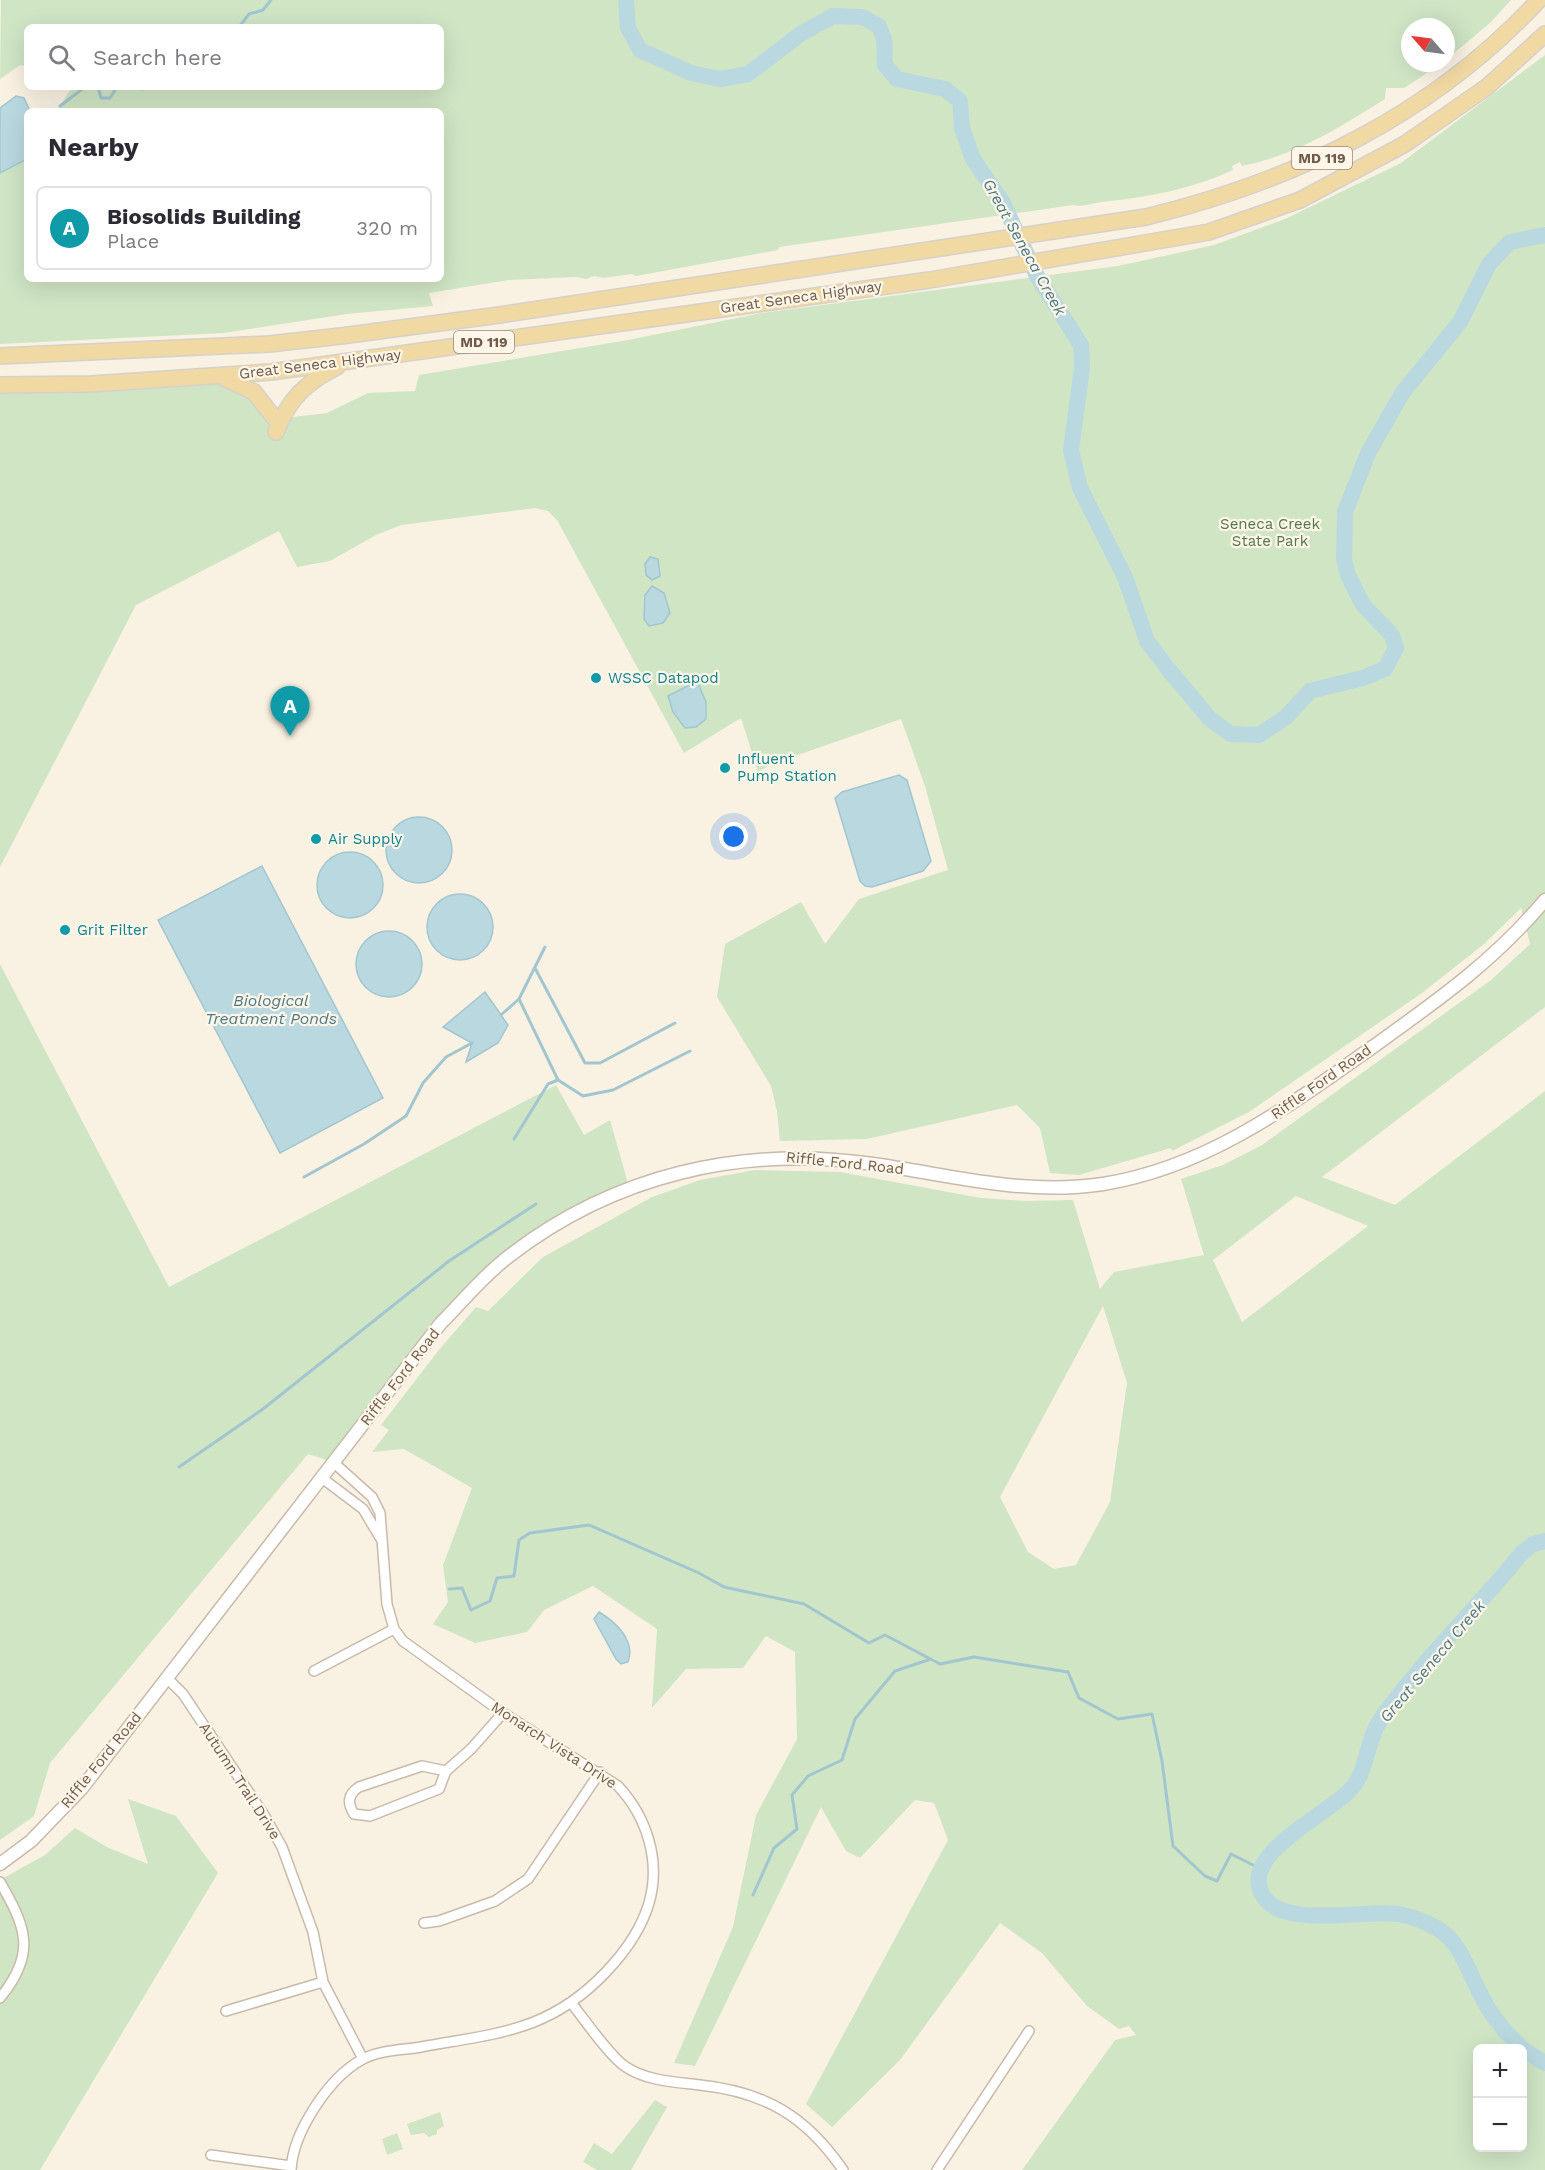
<!DOCTYPE html>
<meta charset="utf-8">
<style>
body{margin:0;font-family:"Work Sans",sans-serif;background:#f7f7f7;color:#2b2b33}
.controls{position:absolute;right:18px;bottom:18px;display:grid;overflow:hidden;border-radius:9px;box-shadow:0 6px 24px #0002}
.controls button{width:54px;height:54px;display:grid;place-items:center;padding:0;border:0;border-bottom:2px solid #e1e1e2;background:#fff;color:#2b2b33;font:30px sans-serif}
.compass{position:absolute;left:1401px;top:18px;width:54px;height:54px;border-radius:50%;background:#fff;box-shadow:0 6px 24px #0002;rotate:298deg}
.you{position:absolute;left:734px;top:837px;width:21px;height:21px;margin:-15px;border:4px solid #fff;border-radius:50%;background:#1a73e8;box-shadow:0 0 0 9px #1a73e833}
.badge{display:grid;place-items:center;width:39px;height:39px;border-radius:50%;background:#1a73e8;color:#fff;font-size:20px;font-weight:700}
.pin{position:absolute;translate:-50% -50px;filter:drop-shadow(0 2px 3px #0008)}
.pin::after{content:'';position:absolute;top:32px;width:21px;height:18px;background:inherit;clip-path:polygon(0 0,100% 0,50% 100%)}
.list{margin:0;padding:0;list-style:none}
h2{display:flex;justify-content:space-between;align-items:center;height:78px;margin:0;padding:0 24px;font-size:26px}
h2 small{font-size:20px;font-weight:400;color:#7c7c81}
.list li{display:grid;grid-template-columns:39px 1fr auto;gap:18px;align-items:center;box-sizing:border-box;height:84px;margin:0 12px 12px;padding:0 12px;border:2px solid #e1e1e2;border-radius:9px}
.list b{display:block;font-size:22px;white-space:nowrap}
.list p{margin:0;font-size:20px;white-space:nowrap;color:#7c7c81}
.list em{font-size:20px;font-style:normal;color:#7c7c81}
.icon{flex:none;width:33px;height:33px;fill:none;stroke:currentColor;stroke-width:2;stroke-linecap:round;stroke-linejoin:round}
.map{position:relative;flex:none;width:1545px;height:2170px;overflow:hidden}
.search{position:absolute;background:#fff;box-shadow:0 6px 24px #0002;left:24px;top:24px;width:420px;height:66px;display:flex;align-items:center;gap:15px;box-sizing:border-box;padding:0 21px;border-radius:9px;color:#7c7c81;font-size:22px}
.panel{position:absolute;background:#fff;box-shadow:0 6px 24px #0002;left:24px;top:108px;width:420px;height:174px;border-radius:9px}
.map>svg:first-child{display:block}
.green{fill:#cfe5c4;fill-rule:evenodd}
.water{fill:#bad8e0;stroke:#a2c6d0;stroke-width:1.5}
.lines{fill:none;stroke-linecap:round;stroke-linejoin:round}
.stream{stroke:#a2c6d0;stroke-width:3}
.river{stroke:#bad8e0;stroke-width:16}
.minor-casing{stroke:#c8baab;stroke-width:12}
.tertiary-casing{stroke:#c8baab;stroke-width:15}
.primary-casing{stroke:#d6d1cd;stroke-width:18}
.minor{stroke:#fff;stroke-width:9}
.tertiary{stroke:#fff;stroke-width:12}
.primary{stroke:#f1d9a3;stroke-width:15}
.culture-dot{fill:#0f9aa8;stroke:#fdf6e9;stroke-width:2}
.labels{text-anchor:middle;stroke-width:4.5;stroke-linejoin:round;paint-order:stroke}
.shield{fill:#fdf6e9;stroke:#998a7b;stroke-width:1.5}
.shield-label{font-size:14px;font-weight:bold;fill:#6e5b4c}
.street-label{font-size:15px;fill:#6e5b4c;stroke:#fdf6e9}
.park-label{font-size:15px;fill:#547849;stroke:#fdf6e9}
.culture-label{font-size:15px;fill:#0d838f;stroke:#fdf6e9;text-anchor:start}
.water-label{font-size:16px;font-style:italic;fill:#4c7885;stroke:#fdf6e9}
</style>
<div class="map">
<svg width="1545" height="2170" viewBox="0 0 1545 2170">
<rect width="100%" height="100%" fill="#f9f2e3"/>
<!-- green -->
<path class="green" d="M1,0H1511L1491,22L1446,60V27H1410V63H1442L1404,88H1386L1385,99C1341,127 1294,156 1242,166L1240,162L1232,166L1233,170C1189,190 1148,197 1101,202C1090,204 1083,207 1073,205L779,247L778,250L636,276L632,274L603,278L594,276L586,279L576,277L509,280L429,293L433,306L347,314L224,333L0,344V173L27,159V279H441V111H57L72,87H441V27H27V67L20,65L0,79Z
M1545,55V1007L1322,1177L1395,1205L1545,1091V2170H1022L1115,2040L1136,2035L1129,2026L1119,2029L1087,2006L1042,1953L1000,1923L900,2060L832,2127L806,2104L948,1840L934,1803L915,1800L860,1858L846,1851L821,1807L695,2066L674,2063L733,1927L756,1815L797,1739L795,1652L766,1636L743,1668L686,1669L652,1708L657,1629L593,1586L544,1610L527,1632L475,1643L433,1624L448,1602L443,1565L472,1488L404,1449L372,1452L389,1430L381,1425L438,1351L476,1307L488,1311L543,1257L652,1197L700,1180L755,1170L840,1172L981,1198L1025,1201L1073,1200L1100,1289L1114,1272L1204,1255L1181,1179L1223,1165L1262,1145L1491,980L1530,944L1521,908L1484,944L1422,993L1249,1112L1172,1151L1171,1148L1079,1175L1050,1173L1040,1128L1017,1105L867,1139L780,1141L777,1111L771,1086L717,997L725,944L801,902L825,944L859,899L948,870L925,786L901,719L772,764L758,772L741,718L684,753L557,520L548,511L535,508L401,525L376,535L330,561L297,567L279,531L136,605L0,867V381L215,376L244,386L275,419L327,413L368,393L415,391L419,375L628,340L762,313L1118,266L1214,245L1285,219L1401,163ZM1296,1196L1368,1226L1242,1322L1213,1260ZM1103,1306L1127,1383L1110,1502L1076,1565L1054,1569L1028,1552L1000,1497ZM1478,2048H1522V2148H1478Z
M0,964L169,1287L556,1085L584,1135L610,1120L629,1187L599,1200L480,1281L333,1462L308,1454L50,1763L34,1816L0,1840Z
M128,1799L176,1816L218,1873L40,2170H0V1880L45,1855L75,1828L107,1847L148,1864Z
M655,2100L667,2107L631,2170H597L583,2162L594,2143L612,2154Z
M440,2112L444,2126L437,2130V2134L429,2137L424,2133L411,2135L407,2124Z
M397,2133L403,2149L387,2155L382,2139Z"/>
<!-- water -->
<path class="water" d="M16,96L24,98L30,111H27V159L0,173V108Z
M650,557L658,559L660,576L652,580L646,575L645,564Z
M652,586L664,593L670,613L663,623L649,626L644,619L645,595Z
M697,681L706,702V719L696,727L685,728L673,712L668,696Z
M899,775L907,780L931,861L923,871L872,887L865,886L860,881L835,798L842,792Z
M386 850a33 33 0 1 1 66 0a33 33 0 1 1-66 0Z
M317 885a33 33 0 1 1 66 0a33 33 0 1 1-66 0Z
M262,866L383,1098L280,1153L158,920Z
M427 927a33 33 0 1 1 66 0a33 33 0 1 1-66 0Z
M356 964a33 33 0 1 1 66 0a33 33 0 1 1-66 0Z
M485,992L508,1025L498,1043L466,1062L472,1043L443,1027Z
M599,1612C616,1622 636,1641 628,1662L621,1664L616,1659L594,1619Z"/>
<g class="lines">
<!-- stream -->
<path class="stream" d="M239,27L249,14L263,10L271,0
M98,87L101,98H110L117,87
M132,87L143,89L148,87
M60,106L85,87
M535,968L585,1063H600L675,1023
M519,999L558,1080L583,1096L613,1090L690,1051
M502,1014L519,999L545,947
M514,1139L548,1084L558,1080
M304,1177L364,1144L406,1116L423,1083L446,1057L472,1043
M179,1467L263,1409L449,1261L536,1204
M449,1589L462,1588L471,1610L490,1601L497,1578L514,1576L519,1540L530,1533L589,1525L699,1573L724,1587L804,1604L869,1643L885,1635L940,1664L974,1657L1068,1672L1079,1698L1118,1719L1152,1714L1162,1761L1173,1846L1205,1876L1217,1881L1231,1854L1261,1869
M753,1895L774,1848L797,1829L792,1795L808,1776L842,1760L855,1719L895,1671L931,1659"/>
<!-- river -->
<path class="river" d="M626,0L628,28L640,50L691,73L720,79L748,74L802,33L833,16L862,17L879,26L884,39L885,65L897,79L945,89L960,101L962,128L973,159L1003,203L1037,276L1081,345L1082,368L1071,450L1080,488L1125,577L1147,641L1169,670L1210,719L1231,734L1259,735L1286,717L1310,691L1363,678L1385,669L1396,648L1392,635L1363,605L1348,575L1344,559L1345,512L1368,453L1403,392L1460,322L1489,264L1510,242L1545,235
M1522,2048C1507,2034 1492,2017 1483,1999C1459,1954 1460,1929 1403,1915C1371,1907 1285,1931 1263,1896C1237,1855 1329,1814 1351,1789C1368,1771 1366,1740 1381,1719C1423,1660 1476,1609 1522,1553L1533,1544L1545,1541
M1522,2049L1545,2063"/>
<defs>
<path id="minor" d="M322,1478L363,1509L381,1539
M314,1671L394,1629
M167,1678L183,1694L264,1815L282,1847L313,1932L323,1982L363,2059
M446,1771L439,1789L370,1816L354,1814C347,1803 348,1794 359,1787L422,1766L446,1771L471,1749L503,1713
M0,1882C26,1927 37,1953 0,1998
M424,1923L439,1921L495,1901L528,1879L600,1772
M572,2004C585,2020 610,2057 626,2067C647,2081 675,2082 700,2085C765,2092 806,2116 843,2170
M226,2011L323,1982
M211,2155L291,2166
M291,2170C293,2132 329,2077 363,2059C380,2050 403,2050 421,2047C497,2033 549,2032 606,1972C625,1952 641,1930 649,1903C661,1861 647,1817 618,1786L503,1713L403,1641L394,1629L387,1604L380,1513L372,1497L333,1462
M937,2170L1029,2031"/>
<path id="tertiary" d="M0,1864L31,1841L82,1788L441,1323C463,1301 483,1276 508,1257C613,1175 742,1145 873,1164C951,1175 1024,1196 1103,1184C1208,1167 1289,1106 1374,1046C1438,1000 1494,961 1545,900"/>
<path id="primary" d="M0,356L269,344L341,336L492,316L1146,217C1297,180 1432,115 1539,0
M224,378L254,392L275,419
M0,385L91,384L271,372L930,280L1209,232L1300,200L1405,144L1487,87L1545,34
M276,432C288,400 306,382 337,367"/>
</defs>
<!-- minor casing -->
<use href="#minor" class="minor-casing"/>
<!-- tertiary casing -->
<use href="#tertiary" class="tertiary-casing"/>
<!-- primary casing -->
<use href="#primary" class="primary-casing"/>
<!-- minor -->
<use href="#minor" class="minor"/>
<!-- tertiary -->
<use href="#tertiary" class="tertiary"/>
<!-- primary -->
<use href="#primary" class="primary"/>
</g>
<!-- markers -->
<g class="culture-dot">
<circle cx="596" cy="678" r="6"/>
<circle cx="725" cy="768" r="6"/>
<circle cx="316" cy="839" r="6"/>
<circle cx="65" cy="930" r="6"/>
</g>
<g class="labels">
<!-- shield labels -->
<g class="shield">
<rect x="1292" y="147" width="60" height="22" rx="4.5"/>
<rect x="454" y="331" width="60" height="22" rx="4.5"/>
</g>
<g class="shield-label">
<text x="1322" y="163">MD 119</text>
<text x="484" y="347">MD 119</text>
</g>
<!-- street labels -->
<g class="street-label">
<text transform="translate(801 297) rotate(-8)" y="5">Great Seneca Highway</text>
<text transform="translate(320 364) rotate(-7)" y="5">Great Seneca Highway</text>
<text transform="translate(1321 1082) rotate(-35)" y="5">Riffle Ford Road</text>
<text transform="translate(845 1163) rotate(6)" y="5">Riffle Ford Road</text>
<text transform="translate(400 1377) rotate(-52)" y="5">Riffle Ford Road</text>
<text transform="translate(554 1745) rotate(33)" y="5">Monarch Vista Drive</text>
<text transform="translate(101 1760) rotate(-51)" y="5">Riffle Ford Road</text>
<text transform="translate(240 1781) rotate(57)" y="5">Autumn Trail Drive</text>
</g>
<!-- park labels -->
<g class="park-label">
<text x="1270" y="529">Seneca Creek<tspan x="1270" dy="17">State Park</tspan></text>
</g>
<!-- culture labels -->
<g class="culture-label">
<text x="608" y="683">WSSC Datapod</text>
<text x="737" y="764">Influent<tspan x="737" dy="17">Pump Station</tspan></text>
<text x="328" y="844">Air Supply</text>
<text x="77" y="935">Grit Filter</text>
</g>
<!-- water labels -->
<g class="water-label">
<text transform="translate(1025 247) rotate(61)" y="6">Great Seneca Creek</text>
<text x="271" y="1006">Biological<tspan x="271" dy="18">Treatment Ponds</tspan></text>
<text transform="translate(1432 1661) rotate(-50)" y="6">Great Seneca Creek</text>
</g>
</g>
</svg>
<div class="controls">
<button>+</button>
<button>−</button>
</div>
<svg class="compass" viewBox="-18 -18 36 36"><path d="M0-13l5 13h-10z" fill="#e53935"/><path d="M0 13l5-13h-10z" fill="#7c7c81"/></svg>
<div class="you"></div>
<div class="pin badge" style="left:290px;top:736px;background:#0f9aa8">A</div>
<div class="search"><svg class="icon" aria-label="search" viewBox="0 0 24 24"><circle cx="10" cy="10" r="6"/><path d="M15 15l6 6"/></svg>Search here</div>
<section class="panel">
<h2>Nearby<small></small></h2>
<ul class="list">
<li><span class="badge" style="background:#0f9aa8">A</span><div><b>Biosolids Building</b><p>Place</p></div><em>320 m</em></li>
</ul>
</section>
</div>
